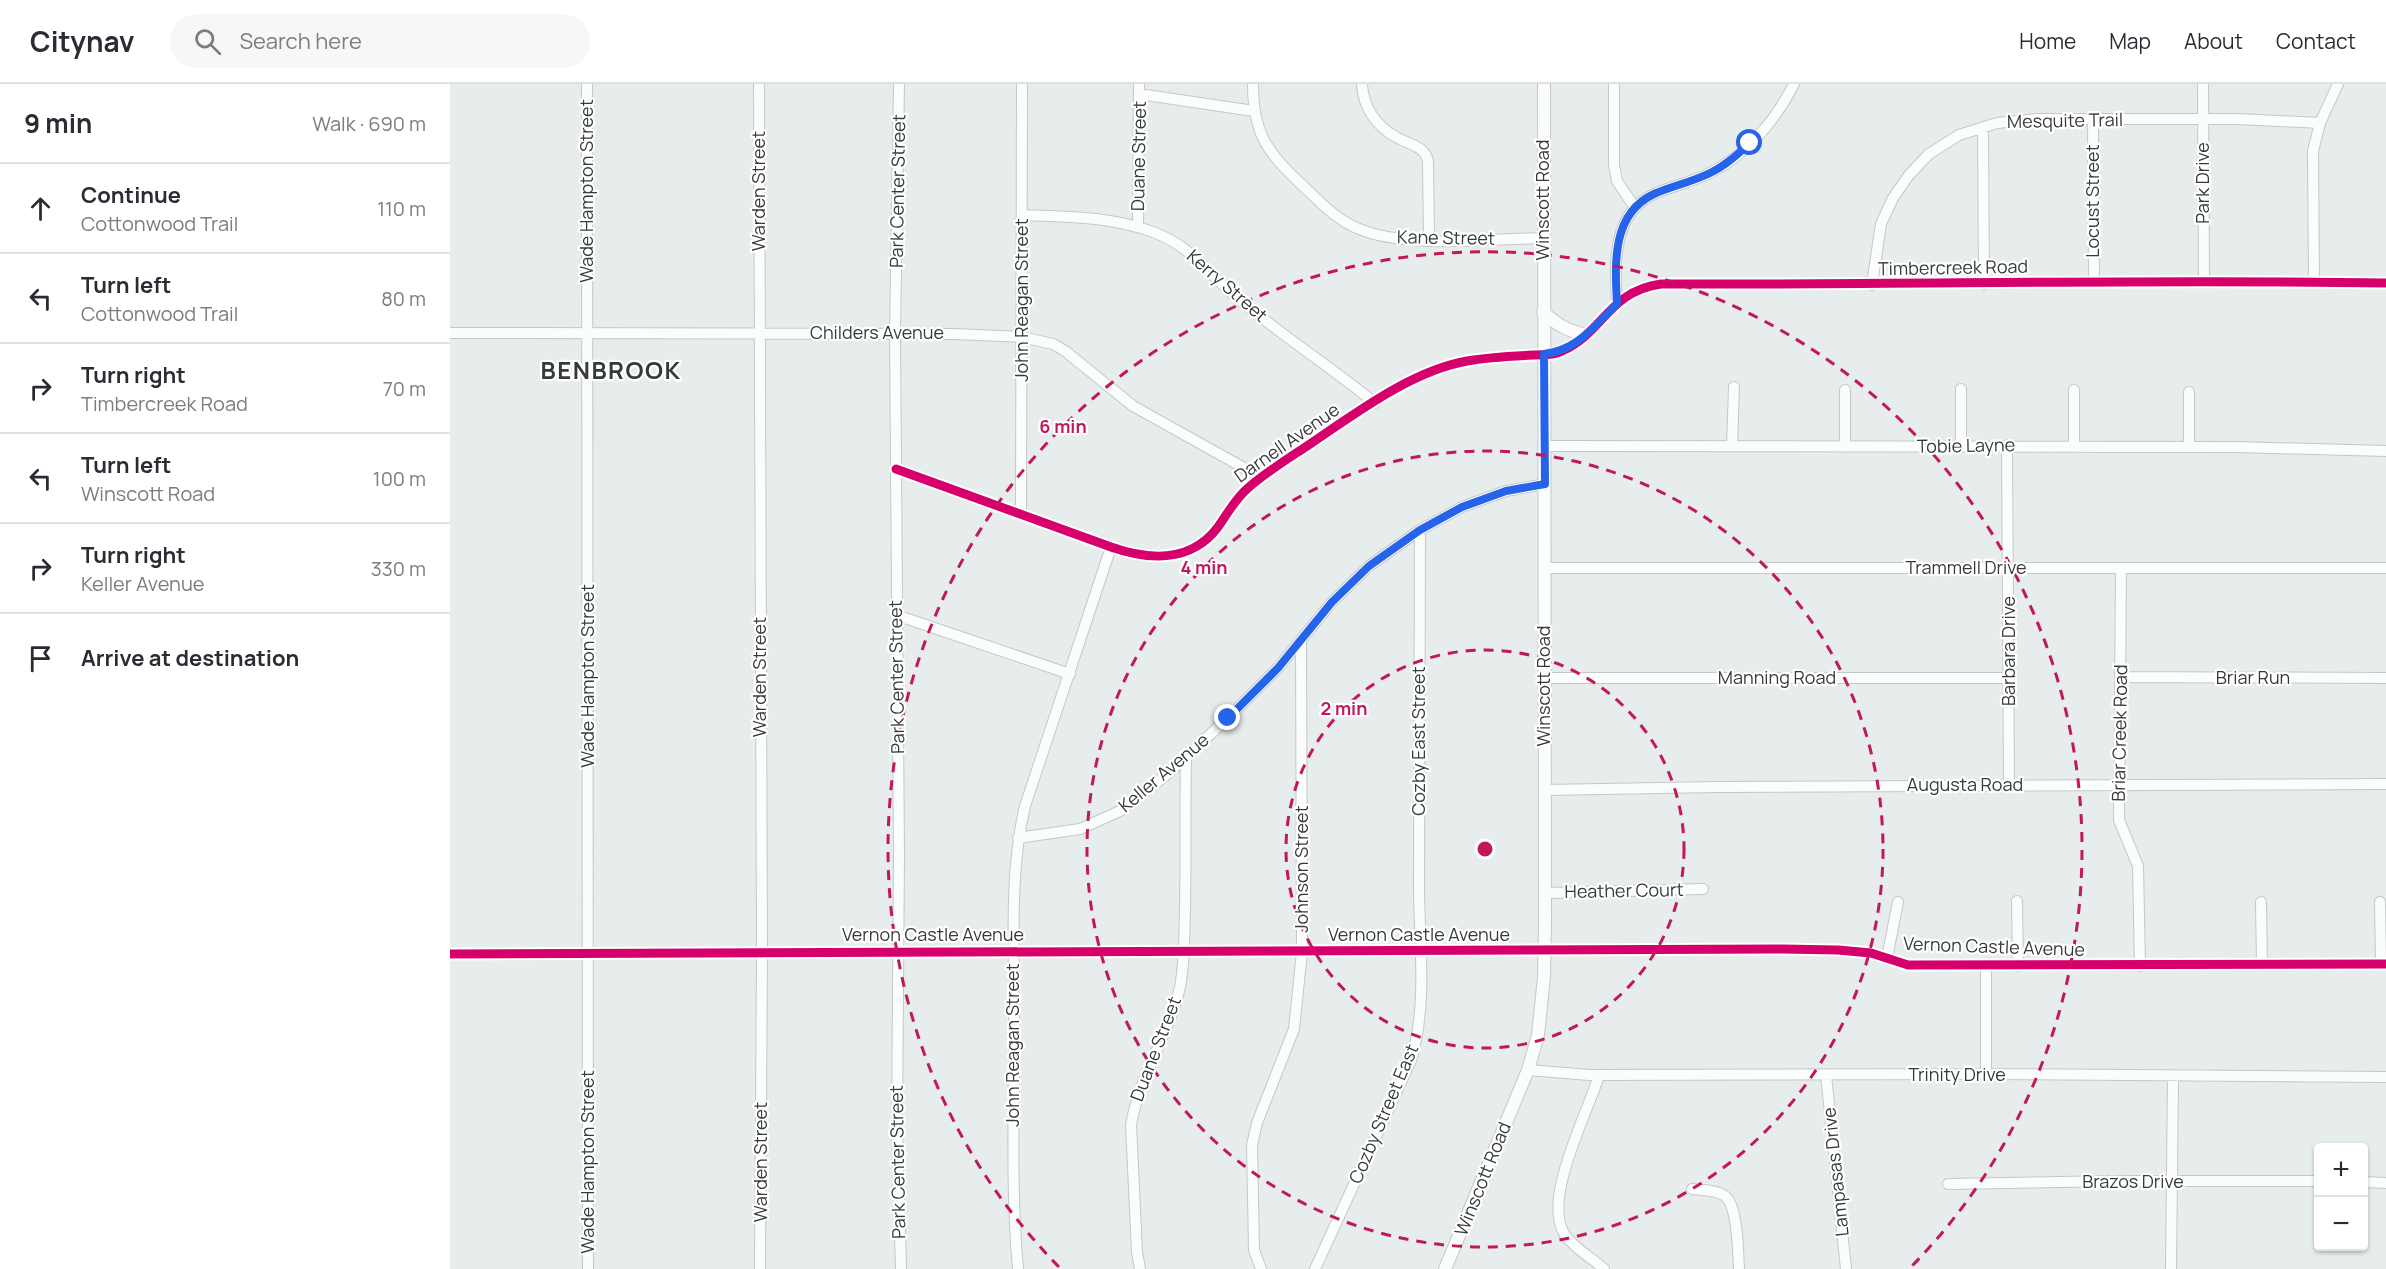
<!DOCTYPE html>
<meta charset="utf-8">
<style>
body{margin:0;font-family:Manrope,sans-serif;background:#f7f7f7;color:#2b2b33}
.controls{position:absolute;right:18px;bottom:18px;display:grid;overflow:hidden;border-radius:6px;box-shadow:0 2px 4px #0004}
.controls button{width:54px;height:54px;display:grid;place-items:center;padding:0;border:0;border-bottom:2px solid #e1e1e2;background:#fff;color:#2b2b33;font:30px sans-serif}
.stop{position:absolute;width:18px;height:18px;margin:-14px;border:4px solid #2563eb;border-radius:50%;background:#fff}
.stop.end{background:#2563eb;border-color:#fff;box-shadow:0 2px 6px #0008}
.list{margin:0;padding:0;list-style:none}
h2{display:flex;justify-content:space-between;align-items:center;height:78px;margin:0;padding:0 24px;font-size:26px}
h2 small{font-size:20px;font-weight:400;color:#7c7c81}
.list li{display:grid;grid-template-columns:39px 1fr auto;gap:18px;align-items:center;box-sizing:border-box;height:90px;padding:0 24px;border-top:2px solid #e1e1e2}
.list b{display:block;font-size:22px;white-space:nowrap}
.list p{margin:0;font-size:20px;white-space:nowrap;color:#7c7c81}
.list em{font-size:20px;font-style:normal;color:#7c7c81}
.icon{flex:none;width:33px;height:33px;fill:none;stroke:currentColor;stroke-width:2;stroke-linecap:round;stroke-linejoin:round}
.map{position:relative;flex:none;width:1936px;height:1185px;overflow:hidden}
header{display:flex;align-items:center;gap:36px;box-sizing:border-box;height:84px;padding:0 30px;background:#fff;border-bottom:2px solid #e1e1e2}
header strong{font-size:28px}
nav{display:flex;gap:33px;margin-inline-start:auto;font-size:21px}
.search{width:420px;height:54px;background:#f7f7f7;display:flex;align-items:center;gap:15px;box-sizing:border-box;padding:0 21px;border-radius:33px;color:#7c7c81;font-size:22px}
main{display:flex}
aside{flex:1;background:#fff}
.map>svg:first-child{display:block}
.lines{fill:none;stroke-linecap:round;stroke-linejoin:round}
.minor-casing{stroke:#c4c8c8;stroke-width:12}
.major-casing{stroke:#c4c8c8;stroke-width:14}
.minor{stroke:#fbfcfc;stroke-width:10}
.major{stroke:#fbfcfc;stroke-width:12}
.cycleway-casing{stroke:#fff;stroke-width:13}
.cycleway{stroke:#d6006c;stroke-width:9}
.route{stroke:#2563eb;stroke-width:8}
.ring{fill:none;stroke:#c2185b;stroke-width:3;stroke-dasharray:10 8}
.labels{text-anchor:middle;stroke-width:4.5;stroke-linejoin:round;paint-order:stroke}
.street-label{font-size:18px;fill:#373a3a;stroke:#fff}
.district-label{font-size:24px;font-weight:bold;letter-spacing:1.5px;fill:#373a3a;stroke:#fff}
.centre{fill:#c2185b;stroke:#fff;stroke-width:3}
.ring-label{font-size:18px;text-anchor:middle;font-weight:bold;fill:#c2185b;stroke:#fff;stroke-width:4.5;stroke-linejoin:round;paint-order:stroke}
</style>
<header>
<strong>Citynav</strong>
<div class="search"><svg class="icon" aria-label="search" viewBox="0 0 24 24"><circle cx="10" cy="10" r="6"/><path d="M15 15l6 6"/></svg>Search here</div>
<nav><a>Home</a><a>Map</a><a>About</a><a>Contact</a></nav>
</header>
<main>
<aside>
<h2>9 min<small>Walk · 690 m</small></h2>
<ul class="list">
<li><svg class="icon" aria-label="ahead" viewBox="0 0 24 24"><path d="M12 20V5M6 11l6-6 6 6"/></svg><div><b>Continue</b><p>Cottonwood Trail</p></div><em>110 m</em></li>
<li><svg class="icon" aria-label="left" viewBox="0 0 24 24"><path d="M17 20v-9H6M10 6l-5 5 5 5"/></svg><div><b>Turn left</b><p>Cottonwood Trail</p></div><em>80 m</em></li>
<li><svg class="icon" aria-label="right" viewBox="0 0 24 24"><path d="M7 20v-9h11M14 6l5 5-5 5"/></svg><div><b>Turn right</b><p>Timbercreek Road</p></div><em>70 m</em></li>
<li><svg class="icon" aria-label="left" viewBox="0 0 24 24"><path d="M17 20v-9H6M10 6l-5 5 5 5"/></svg><div><b>Turn left</b><p>Winscott Road</p></div><em>100 m</em></li>
<li><svg class="icon" aria-label="right" viewBox="0 0 24 24"><path d="M7 20v-9h11M14 6l5 5-5 5"/></svg><div><b>Turn right</b><p>Keller Avenue</p></div><em>330 m</em></li>
<li><svg class="icon" aria-label="arrive" viewBox="0 0 24 24"><path d="M6 21V4h12l-3 4 3 4H6"/></svg><div><b>Arrive at destination</b></div></li>
</ul>
</aside>
<div class="map">
<svg width="1936" height="1185" viewBox="0 0 1936 1185">
<rect width="100%" height="100%" fill="#e7ecec"/>
<g class="lines">
<defs>
<path id="minor" d="M137,0L138,1185
M309,0L312,867L310,1185
M449,0L445,250L449,770L447,1043L451,1185
M803,0C803,47 816,68 850,99C867,115 885,135 907,144C953,165 1042,155 1093,154
M912,0C913,23 926,42 946,53C959,61 974,61 978,77L979,156
M1164,0V81L1167,97L1185,124
M1753,0L1754,197
M689,10L804,27
M1643,35L1644,198
M1533,43L1534,200
M572,131C617,133 660,132 703,148C741,162 757,188 786,213C830,250 879,282 925,319
M688,143L689,0
M1864,198L1863,67L1870,39L1888,0
M1422,201L1431,140L1443,114L1459,91L1479,70L1509,51L1547,39L1587,35H1787L1870,39
M1167,220C1165,181 1161,130 1204,110C1222,102 1242,98 1260,89C1296,71 1326,36 1344,0
M0,249L504,250L572,253L603,260L615,267L683,322L812,394
M1511,305V363
M1557,361L1559,701
M1095,362L1785,363L1936,367
M1282,362L1284,303
M1624,362V306
M1395,363V306
M1739,363V308
M446,385L661,463C698,476 741,479 768,443C778,429 785,415 798,404C815,389 836,376 854,364C902,332 960,287 1017,277C1039,273 1063,272 1085,271C1094,271 1105,271 1112,267C1153,249 1159,207 1211,200C1453,201 1694,195 1936,199
M571,431L572,0
M1095,484H1936
M1671,485L1669,736L1688,782L1690,882
M446,531L620,590
M1670,593L1936,594
M1094,594H1559
M1094,706L1268,703L1936,700
M568,754L630,745L670,727L715,692L778,634L828,584L882,518L919,482L970,446L1012,423L1056,407L1095,400
M1095,809L1253,805
M1567,817L1568,882
M1811,818L1812,881
M1930,818L1931,880
M0,870L1332,865L1388,866L1421,869L1458,881L1936,880
M1437,874L1448,818
M1078,986L1139,991L1536,990L1936,993
M1536,990V881
M1149,991C1138,1029 1091,1116 1115,1151C1125,1165 1142,1174 1154,1185
M1376,991L1396,1185
M1914,1098L1936,1099
M1498,1100L1668,1097H1868
M1242,1105C1252,1106 1267,1106 1275,1112C1288,1122 1288,1168 1289,1185
M568,1185C560,1096 565,1006 564,917C564,853 560,785 575,722L661,463
M690,1185L687,1168L681,1041C689,992 719,951 730,903C735,878 734,851 735,825C736,774 735,724 736,673
M811,1185L804,1166L802,1061L807,1039L844,945L852,868L851,556
M865,1185L961,976C978,920 969,859 969,800C969,682 970,564 970,446
M1721,1185L1723,993"/>
<path id="major" d="M1093,228C1107,241 1118,247 1136,251
M995,1185L1078,986L1088,951L1094,893L1095,840L1094,0"/>
</defs>
<!-- minor casing -->
<use href="#minor" class="minor-casing"/>
<!-- major casing -->
<use href="#major" class="major-casing"/>
<!-- minor -->
<use href="#minor" class="minor"/>
<!-- major -->
<use href="#major" class="major"/>
<defs>
<path id="cycleway" d="M446,385L661,463C698,476 741,479 768,443C778,429 785,415 798,404C815,389 836,376 854,364C902,332 960,287 1017,277C1039,273 1063,272 1085,271C1094,271 1105,271 1112,267C1153,249 1159,207 1211,200C1453,201 1694,195 1936,199
M0,870L1332,865L1388,866L1421,869L1458,881L1936,880"/>
</defs>
<!-- cycleway casing -->
<use href="#cycleway" class="cycleway-casing"/>
<!-- cycleway -->
<use href="#cycleway" class="cycleway"/>
</g>
<g class="lines">
<!-- route -->
<path class="route" d="M778,634L828,584L882,518L919,482L970,446L1012,423L1056,407L1095,400L1094,270C1128,266 1143,243 1167,220C1165,181 1161,130 1204,110C1222,102 1242,98 1260,89C1275,82 1288,70 1300,59"/>
</g>
<!-- distance rings -->
<g class="ring">
<circle cx="1035" cy="765" r="199"/>
<circle cx="1035" cy="765" r="398"/>
<path d="M609 1183A597 597 0 1 1 1461 1183"/>
</g>
<g class="labels">
<!-- street labels -->
<g class="street-label">
<text transform="translate(1615 37) rotate(-1)" y="6">Mesquite Trail</text>
<text transform="translate(689 72) rotate(-89)" y="6">Duane Street</text>
<text transform="translate(1753 99) rotate(-90)" y="6">Park Drive</text>
<text transform="translate(137 107) rotate(-90)" y="6">Wade Hampton Street</text>
<text transform="translate(309 107) rotate(-90)" y="6">Warden Street</text>
<text transform="translate(448 107) rotate(-89)" y="6">Park Center Street</text>
<text transform="translate(1093 116) rotate(-90)" y="6">Winscott Road</text>
<text transform="translate(1643 117) rotate(-90)" y="6">Locust Street</text>
<text transform="translate(996 154) rotate(1)" y="6">Kane Street</text>
<text transform="translate(1503 184) rotate(-1)" y="6">Timbercreek Road</text>
<text transform="translate(777 202) rotate(41)" y="6">Kerry Street</text>
<text transform="translate(572 216) rotate(-90)" y="6">John Reagan Street</text>
<text x="427" y="255">Childers Avenue</text>
<text transform="translate(837 359) rotate(-35)" y="6">Darnell Avenue</text>
<text transform="translate(1516 362) rotate(-1)" y="6">Tobie Layne</text>
<text x="1516" y="490">Trammell Drive</text>
<text transform="translate(1559 567) rotate(-90)" y="6">Barbara Drive</text>
<text transform="translate(138 592) rotate(-90)" y="6">Wade Hampton Street</text>
<text transform="translate(310 593) rotate(-90)" y="6">Warden Street</text>
<text transform="translate(447 593) rotate(-91)" y="6">Park Center Street</text>
<text x="1327" y="600">Manning Road</text>
<text x="1803" y="600">Briar Run</text>
<text transform="translate(1094 602) rotate(-90)" y="6">Winscott Road</text>
<text transform="translate(1670 649) rotate(-89)" y="6">Briar Creek Road</text>
<text transform="translate(969 657) rotate(-90)" y="6">Cozby East Street</text>
<text transform="translate(714 689) rotate(-40)" y="6">Keller Avenue</text>
<text x="1515" y="707">Augusta Road</text>
<text transform="translate(852 785) rotate(-90)" y="6">Johnson Street</text>
<text transform="translate(1174 807) rotate(-1)" y="6">Heather Court</text>
<text x="483" y="857">Vernon Castle Avenue</text>
<text x="969" y="857">Vernon Castle Avenue</text>
<text transform="translate(1544 863) rotate(2)" y="6">Vernon Castle Avenue</text>
<text transform="translate(563 961) rotate(-90)" y="6">John Reagan Street</text>
<text transform="translate(706 965) rotate(-69)" y="6">Duane Street</text>
<text x="1507" y="997">Trinity Drive</text>
<text transform="translate(934 1030) rotate(-67)" y="6">Cozby Street East</text>
<text transform="translate(138 1078) rotate(-90)" y="6">Wade Hampton Street</text>
<text transform="translate(311 1078) rotate(-90)" y="6">Warden Street</text>
<text transform="translate(448 1078) rotate(-91)" y="6">Park Center Street</text>
<text transform="translate(1386 1088) rotate(-96)" y="6">Lampasas Drive</text>
<text transform="translate(1033 1095) rotate(-68)" y="6">Winscott Road</text>
<text x="1683" y="1104">Brazos Drive</text>
</g>
<!-- district labels -->
<g class="district-label">
<text x="161" y="295">BENBROOK</text>
</g>
</g>
<circle cx="1035" cy="765" r="9" class="centre"/>
<g class="ring-label">
<text x="613" y="349">6 min</text>
<text x="754" y="490">4 min</text>
<text x="894" y="631">2 min</text>
</g>
</svg>
<div class="controls">
<button>+</button>
<button>−</button>
</div>
<div class="stop" style="left:1300px;top:59px"></div>
<div class="stop end" style="left:778px;top:634px"></div>
</div>
</main>
